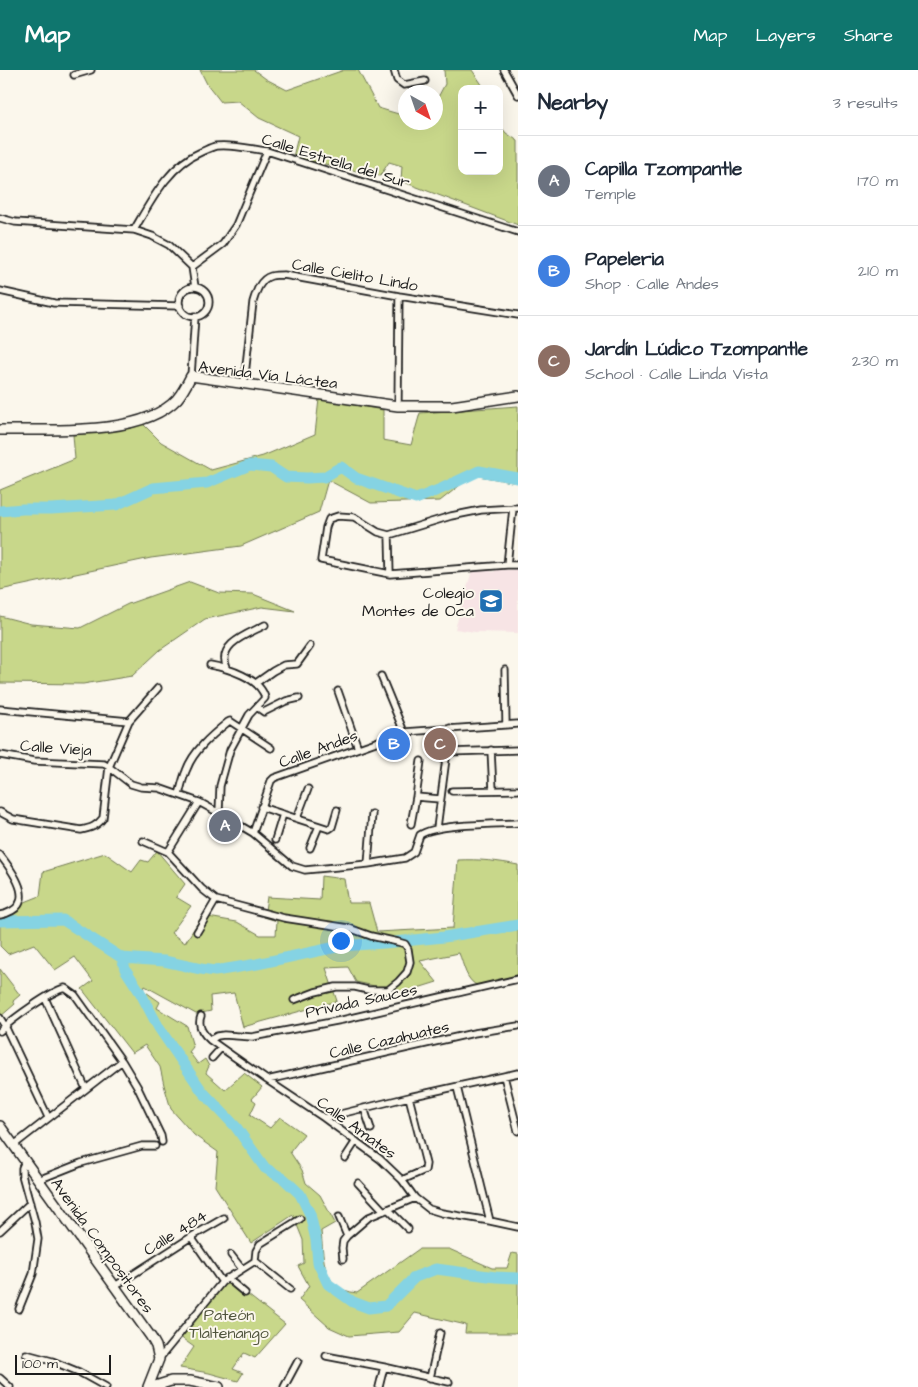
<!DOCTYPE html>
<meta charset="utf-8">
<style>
body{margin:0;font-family:"Architects Daughter",sans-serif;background:#f2f2f3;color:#1f2937}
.controls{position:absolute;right:15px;top:15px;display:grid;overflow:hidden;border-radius:10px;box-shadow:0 5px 20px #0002}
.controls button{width:45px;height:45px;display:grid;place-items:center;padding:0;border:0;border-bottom:1px solid #e0e1e3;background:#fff;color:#1f2937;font:25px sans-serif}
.compass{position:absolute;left:398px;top:15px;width:45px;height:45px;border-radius:50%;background:#fff;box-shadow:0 5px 20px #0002;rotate:140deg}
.scale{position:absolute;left:15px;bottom:12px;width:96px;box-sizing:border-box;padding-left:5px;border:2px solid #1c1c1c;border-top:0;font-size:14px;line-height:18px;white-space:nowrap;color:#1c1c1c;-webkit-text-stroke:4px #fbf7ec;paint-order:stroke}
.you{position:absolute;left:340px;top:870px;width:18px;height:18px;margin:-12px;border:4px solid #fff;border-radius:50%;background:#1a73e8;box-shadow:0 0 0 8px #1a73e833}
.badge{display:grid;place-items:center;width:32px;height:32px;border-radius:50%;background:#0f766e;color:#fff;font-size:16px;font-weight:700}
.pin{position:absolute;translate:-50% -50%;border:2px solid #fff;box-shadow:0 1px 5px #0006}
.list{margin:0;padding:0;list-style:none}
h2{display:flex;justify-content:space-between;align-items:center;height:65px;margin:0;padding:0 20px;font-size:21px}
h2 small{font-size:16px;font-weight:400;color:#747a83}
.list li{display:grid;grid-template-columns:32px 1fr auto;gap:15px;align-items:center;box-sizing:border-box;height:90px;padding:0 20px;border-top:1px solid #e0e1e3}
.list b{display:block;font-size:19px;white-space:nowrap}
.list p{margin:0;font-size:16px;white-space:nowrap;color:#747a83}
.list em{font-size:16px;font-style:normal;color:#747a83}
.map{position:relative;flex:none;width:518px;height:1317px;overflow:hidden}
header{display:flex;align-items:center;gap:30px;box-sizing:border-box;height:70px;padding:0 25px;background:#0f766e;color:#fff}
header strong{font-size:24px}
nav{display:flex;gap:28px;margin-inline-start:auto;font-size:18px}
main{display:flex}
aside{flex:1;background:#fff}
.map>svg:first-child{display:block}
.built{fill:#f7e4e5}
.green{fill:#c8d78a;stroke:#727a53}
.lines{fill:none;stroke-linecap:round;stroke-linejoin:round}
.river{stroke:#85d3e3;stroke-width:11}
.street-casing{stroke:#1c1c1c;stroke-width:9}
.secondary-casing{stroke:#1c1c1c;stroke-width:12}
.street{stroke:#fbf7ec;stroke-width:5.5}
.secondary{stroke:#fbf7ec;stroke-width:9}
.labels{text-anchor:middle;stroke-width:4;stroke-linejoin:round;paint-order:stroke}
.street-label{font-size:16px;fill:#1c1c1c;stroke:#fbf7ec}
.poi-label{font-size:16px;fill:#1c1c1c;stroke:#fbf7ec;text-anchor:end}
.park-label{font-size:16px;fill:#50543d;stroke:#fbf7ec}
</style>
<header>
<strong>Map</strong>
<nav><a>Map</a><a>Layers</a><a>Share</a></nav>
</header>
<main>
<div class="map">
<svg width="518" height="1317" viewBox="0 0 518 1317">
<rect width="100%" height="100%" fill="#fbf7ec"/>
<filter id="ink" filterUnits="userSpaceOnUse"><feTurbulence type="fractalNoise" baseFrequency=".02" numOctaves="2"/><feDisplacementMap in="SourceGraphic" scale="10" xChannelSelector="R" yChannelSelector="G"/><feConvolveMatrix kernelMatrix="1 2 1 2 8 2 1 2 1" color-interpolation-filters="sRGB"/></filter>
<g filter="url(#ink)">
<!-- built -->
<path class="built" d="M473,497L494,502L496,499L512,500L515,498H518V563L475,562L455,559Z"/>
<!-- green -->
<path class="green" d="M200,0H254L266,9L287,20L344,0H358L378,38L402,45L405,44L406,52H436V31L445,14L444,0H472L485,19H462V101H499V54L506,63L518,71V155L401,111L402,96L389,92L380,106L293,87L298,66L259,48L238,31L221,32L207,14Z
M319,329L383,340V370L411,375L420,343L518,336V411L512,412L473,405L440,431L371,433L328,410L319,442L241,476L151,488L0,520V420L75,389L73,365L143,354L161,372L211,400L263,386L315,364Z
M190,512L219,523L253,524L295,541L262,537L205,549L160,580L132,606L83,614L0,613V546L31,554L80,558L128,534Z
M157,781L185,814L176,827L191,836L171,863L185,873L202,846L237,852L260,865H276L277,851L264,847L267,827L320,830L321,806L344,809L348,833H369L377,862L453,858L458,790C479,789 498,791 518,795V907L479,916C466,912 464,895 459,883L420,891L437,912L389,927L384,918L356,912L348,897L326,898L337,931L243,957L234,923L210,926L211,941L196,944L145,916L143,920L160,932L157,938L187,956L193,977L189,982L198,994L205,989L209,996L206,1003L225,1020L244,1003L262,1017L252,1029L256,1032L250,1045L270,1058L280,1047L304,1064L290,1082L302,1100L306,1113L320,1125L335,1153L321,1161C324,1189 321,1219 357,1223L419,1179H449L492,1198H507L512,1183L518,1184V1261L515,1263H465L466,1255L415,1243L399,1262L349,1266L329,1257L299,1230L309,1216L298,1196L304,1193L303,1170L293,1145L251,1173L215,1116L218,1082L194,1065L171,1039L164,1015L160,997L145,975L132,983L82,919L93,911L75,887L55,900L34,874L8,884L0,876V842L40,826L43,802L105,783L132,802L141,790L148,792Z
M0,899L20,925L13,931L15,934L0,947Z
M224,1206L285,1254L255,1288L244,1283L233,1299L243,1303L238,1311L209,1303L180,1298L194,1277L176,1264L191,1245L222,1212Z"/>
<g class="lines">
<!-- river -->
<path class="river" d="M0,441L23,439H51L116,435L153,418L207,413L250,395L271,397L286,407L307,408L324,407L341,397L356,408L416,429L443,418L479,401L518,408
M0,851L63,850L122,888
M518,855L444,867L384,873L341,876L257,894L215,901L201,899L164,891L122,888L125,899L140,922L159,958L202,1021L236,1057L265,1098L284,1109L300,1124L310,1144L316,1170L318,1193L328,1214L353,1232L369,1238L386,1236L415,1207L436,1199L496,1207L518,1208"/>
<defs>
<path id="street" d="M394,0L397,10L404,15L425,11
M504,0L518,25
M74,5L91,0
M0,148L15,152L134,160L152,166L169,175L192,197L195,217
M134,160C151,131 169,95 201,82C206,80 211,77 216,76C233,74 250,79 267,81L518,162
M192,197L223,174L236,155L267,81
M179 232a15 15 0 1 1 30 0a15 15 0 1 1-30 0Z
M0,221L54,233L180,236
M191,306L195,246
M244,314L253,232C256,222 260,209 271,206C275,205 280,205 284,205L399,226L518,245
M398,336L399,226
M518,438L481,440L451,446L389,465L378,462L354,447L338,446L329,449L326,457L321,490L390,504L507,495H518
M389,465L390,504
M507,495L513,438
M210,595C227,598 261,608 265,628L249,645L230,680L220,716L219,743
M227,598C216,574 248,564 265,555
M505,600L506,655
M381,606L404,662
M256,613L273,601L284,595L297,594L310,576
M338,621L358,678
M257,637L264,642L286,631L299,628
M0,639L129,651
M491,680L493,720
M447,682L518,680
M0,685L34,691L104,694L109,697L131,714L141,717L159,718L199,732L219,743L253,763L292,796L305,800L368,794L405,788L414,782L420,765C435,754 497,754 518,753
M452,721L518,720
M179,725C181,717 183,708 186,701C193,681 212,665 228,652L230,651L271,678
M416,727L440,729
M261,737L329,759L332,757L337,740
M0,742L13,749L81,760C91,758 97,756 103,748L109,697L129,651L158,618
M297,748L308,719
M411,754L416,727L421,691
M437,758L450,658
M253,763L271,711L274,708L404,662L518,654
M275,770L283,744
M143,771L168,782L202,819L216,830L284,848L349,858L371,866L398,872L405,874L408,879L410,892L407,902L398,912L388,920H368L355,917H336L315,922L294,930
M310,778L319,756
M168,782L199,732
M0,785C15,804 39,837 0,845
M368,794L372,744
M197,862L216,830
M45,928L86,1019
M201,946C197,956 203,964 210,970L267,1010L324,1048L380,1089L402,1110L415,1128L429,1139L442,1143L490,1151L518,1157
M0,948L5,956L48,1047
M0,961C11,950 51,921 65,918L75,925L122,991L137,1016L161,1066L162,1072
M210,970L217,966L224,965L252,967L342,950L518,909
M212,988L221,978
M504,1006L518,1061
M267,1010L474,963L518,956
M457,1017L490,1151
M364,1038L371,1059
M324,1048L409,1027L518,1003
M14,1075L122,991
M345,1088L356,1071
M38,1110L81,1093L142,1076H155
M402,1110L425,1100L426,1094L409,1027
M358,1113L384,1141
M388,1139L408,1159
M339,1147L347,1166
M0,1161L30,1133
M191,1167L222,1212
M231,1185L242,1199
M343,1189L342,1178L343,1171L347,1166L369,1147L415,1128
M255,1191L256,1181L260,1174L300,1149
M255,1191L290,1219
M227,1208L245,1223
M115,1216L191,1167L224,1148
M19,1239L33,1204L38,1169L35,1152L22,1105V1098L25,1091
M26,1284L52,1291L79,1302L106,1317
M326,1286L384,1297L449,1312
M159,1289L222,1212L255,1191
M0,1308L10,1317
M430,1308L440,1263
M284,1317L298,1291
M379,1317L384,1297"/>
<path id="secondary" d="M0,360C49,359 142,367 177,329C183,322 187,314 191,306L398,336H452L518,326
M0,1056L151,1267L156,1276L159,1289L148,1317
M152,1317L171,1311H190L219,1317"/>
</defs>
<!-- street casing -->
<use href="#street" class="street-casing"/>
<!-- secondary casing -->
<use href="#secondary" class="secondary-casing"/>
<!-- street -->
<use href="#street" class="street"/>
<!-- secondary -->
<use href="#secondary" class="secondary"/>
</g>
</g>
<!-- icons -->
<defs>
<symbol id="school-square" viewBox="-11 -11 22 22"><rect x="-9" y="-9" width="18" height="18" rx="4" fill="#1f6fb2" stroke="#fbf7ec"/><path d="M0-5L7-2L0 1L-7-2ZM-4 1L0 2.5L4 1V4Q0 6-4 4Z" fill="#fff"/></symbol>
</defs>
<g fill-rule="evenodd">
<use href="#school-square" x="477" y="517" width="28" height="28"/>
</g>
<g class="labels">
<!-- street labels -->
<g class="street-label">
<text transform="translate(336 90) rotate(17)" y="6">Calle Estrella del Sur</text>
<text transform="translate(355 204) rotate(10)" y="6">Calle Cielito Lindo</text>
<text transform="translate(268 304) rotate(7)" y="6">Avenida Vía Láctea</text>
<text transform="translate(56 677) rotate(4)" y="6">Calle Vieja</text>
<text transform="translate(318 678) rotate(-20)" y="6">Calle Andes</text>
<text transform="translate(361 930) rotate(-12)" y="6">Privada Sauces</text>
<text transform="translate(389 969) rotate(-13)" y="6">Calle Cazahuates</text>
<text transform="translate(357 1057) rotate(36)" y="6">Calle Amates</text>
<text transform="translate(175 1162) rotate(-32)" y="6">Calle 484</text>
<text transform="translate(103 1175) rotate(54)" y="6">Avenida Compositores</text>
</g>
<!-- poi labels -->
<g class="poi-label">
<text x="474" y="528">Colegio<tspan x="474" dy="18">Montes de Oca</tspan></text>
</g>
<!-- park labels -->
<g class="park-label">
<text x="229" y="1250">Pateón<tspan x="229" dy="18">Tlaltenango</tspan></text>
</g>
</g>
</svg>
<div class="controls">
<button>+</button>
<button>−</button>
</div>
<svg class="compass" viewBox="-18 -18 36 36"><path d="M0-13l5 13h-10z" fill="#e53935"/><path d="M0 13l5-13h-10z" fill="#747a83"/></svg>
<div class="scale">100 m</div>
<div class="you"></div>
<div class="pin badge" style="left:225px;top:756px;background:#6b7280">A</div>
<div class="pin badge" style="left:394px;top:674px;background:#3f7fe0">B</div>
<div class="pin badge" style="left:440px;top:674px;background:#8d6e63">C</div>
</div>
<aside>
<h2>Nearby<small>3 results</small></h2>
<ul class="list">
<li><span class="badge" style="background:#6b7280">A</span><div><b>Capilla Tzompantle</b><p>Temple</p></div><em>170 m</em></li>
<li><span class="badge" style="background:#3f7fe0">B</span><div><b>Papeleria</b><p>Shop · Calle Andes</p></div><em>210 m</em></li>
<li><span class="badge" style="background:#8d6e63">C</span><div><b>Jardín Lúdico Tzompantle</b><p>School · Calle Linda Vista</p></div><em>230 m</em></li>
</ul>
</aside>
</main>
